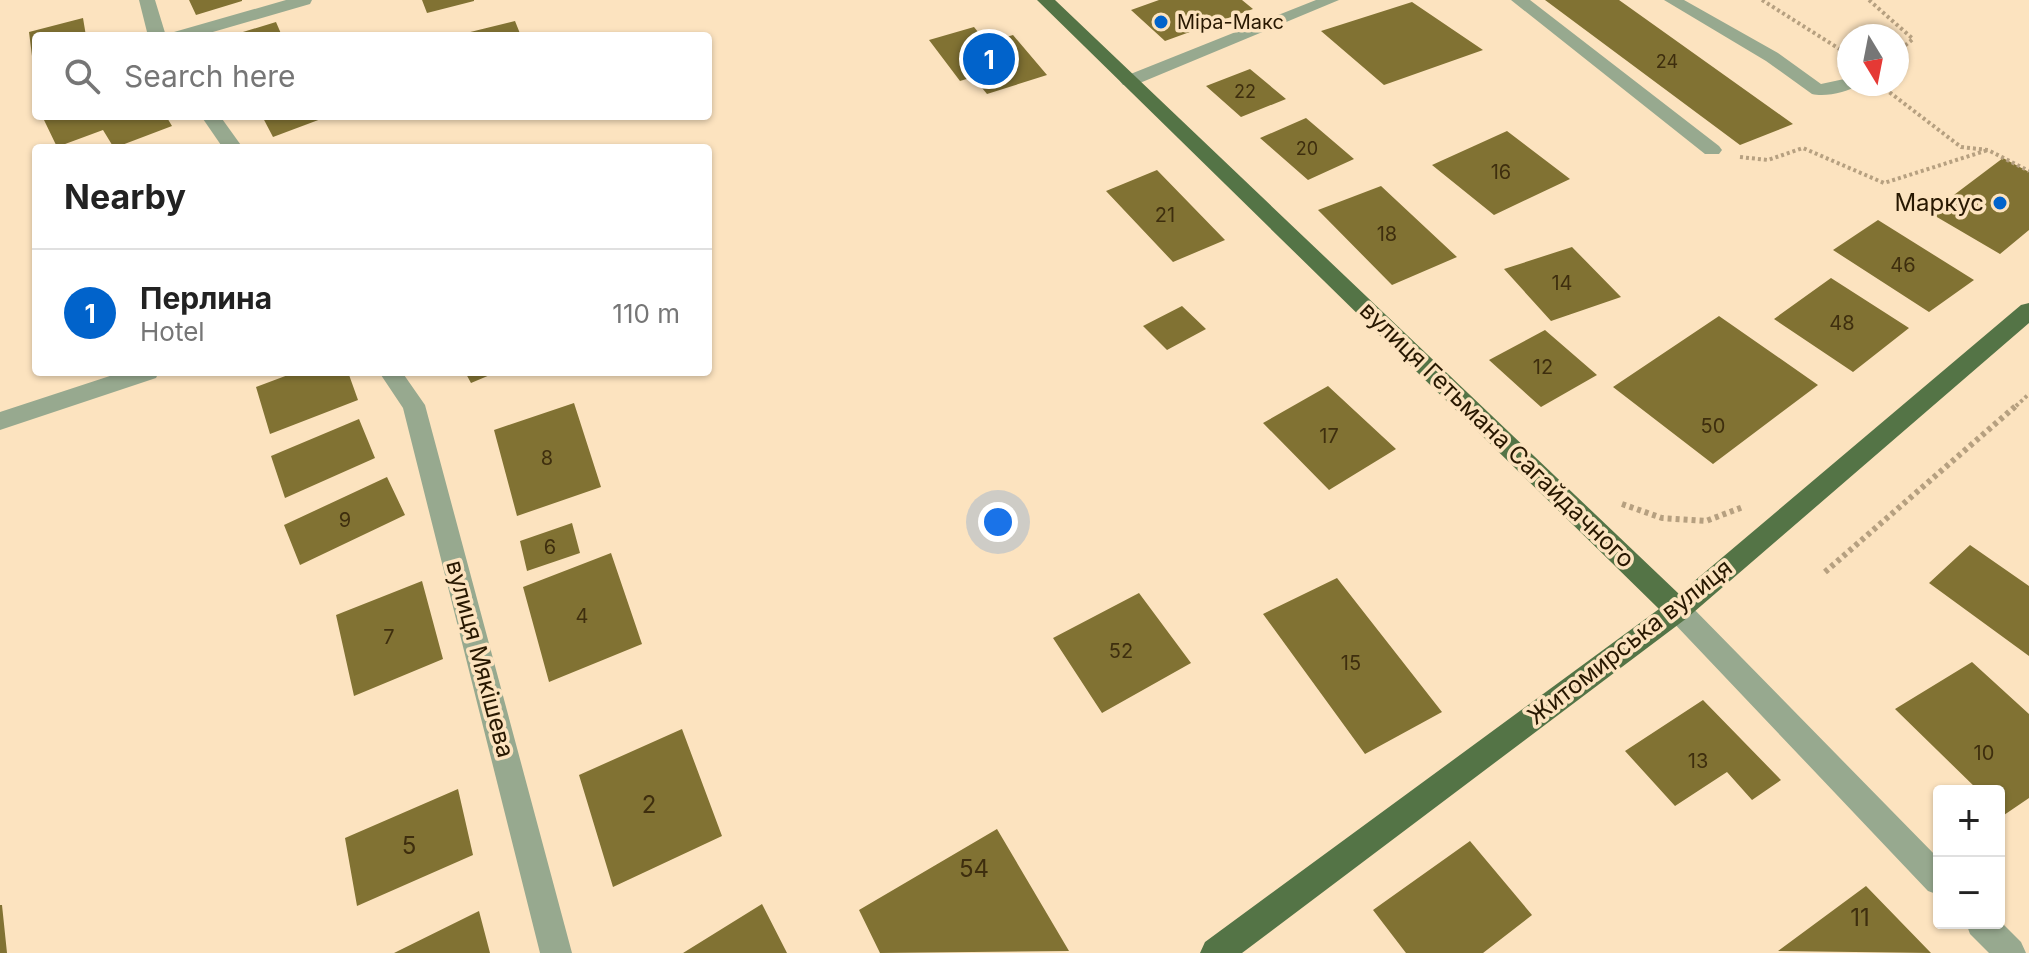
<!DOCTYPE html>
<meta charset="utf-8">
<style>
body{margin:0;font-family:Inter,sans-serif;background:#f6f6f6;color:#222}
.controls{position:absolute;right:24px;bottom:24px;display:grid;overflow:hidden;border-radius:8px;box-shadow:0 2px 6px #0004}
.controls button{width:72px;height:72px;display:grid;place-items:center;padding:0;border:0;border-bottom:2px solid #e0e0e0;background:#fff;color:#222;font:40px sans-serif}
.compass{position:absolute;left:1837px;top:24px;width:72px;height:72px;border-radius:50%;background:#fff;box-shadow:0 2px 6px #0004;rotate:170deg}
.you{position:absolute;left:998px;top:522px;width:28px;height:28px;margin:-20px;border:6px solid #fff;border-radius:50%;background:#1a73e8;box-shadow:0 0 0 12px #1a73e833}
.badge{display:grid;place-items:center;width:52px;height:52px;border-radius:50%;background:#0163cb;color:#fff;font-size:26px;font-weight:700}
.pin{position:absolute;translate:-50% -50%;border:4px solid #fff;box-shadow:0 2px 8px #0006}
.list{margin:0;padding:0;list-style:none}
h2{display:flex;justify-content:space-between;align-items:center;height:104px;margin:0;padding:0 32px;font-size:34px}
h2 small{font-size:26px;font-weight:400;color:#767676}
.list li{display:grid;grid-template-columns:52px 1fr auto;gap:24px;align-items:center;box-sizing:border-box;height:128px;padding:0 32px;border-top:2px solid #e0e0e0}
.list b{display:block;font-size:30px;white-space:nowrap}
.list p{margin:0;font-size:26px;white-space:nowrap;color:#767676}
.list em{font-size:26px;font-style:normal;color:#767676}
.icon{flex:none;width:44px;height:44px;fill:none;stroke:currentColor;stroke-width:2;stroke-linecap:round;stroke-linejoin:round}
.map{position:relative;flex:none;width:2029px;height:953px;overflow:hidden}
.search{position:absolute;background:#fff;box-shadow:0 2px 6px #0004;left:32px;top:32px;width:680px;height:88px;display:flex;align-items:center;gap:20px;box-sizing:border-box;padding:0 28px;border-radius:8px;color:#767676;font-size:30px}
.panel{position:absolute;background:#fff;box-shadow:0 2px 6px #0004;left:32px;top:144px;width:680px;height:232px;border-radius:8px}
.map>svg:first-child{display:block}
.building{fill:#817233}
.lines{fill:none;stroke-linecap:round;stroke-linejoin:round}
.path-far1{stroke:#b6a080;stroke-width:4;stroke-dasharray:3 3;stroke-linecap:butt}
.path{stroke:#b6a080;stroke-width:6;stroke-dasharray:4 4;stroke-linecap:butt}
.minor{fill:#97a98f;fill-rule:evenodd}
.major{fill:#547446;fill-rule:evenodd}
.poi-dot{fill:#0163cb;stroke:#fce3bf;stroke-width:3}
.labels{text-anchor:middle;stroke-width:7;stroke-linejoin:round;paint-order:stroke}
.far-number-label{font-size:18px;fill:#3e2e0e}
.far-poi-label{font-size:20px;fill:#281801;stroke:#fce3bf;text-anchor:start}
.number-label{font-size:20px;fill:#3e2e0e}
.poi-label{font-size:24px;fill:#281801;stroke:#fce3bf;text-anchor:end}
.street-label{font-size:24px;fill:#281801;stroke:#fce3bf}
.near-number-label{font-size:24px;fill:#3e2e0e}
</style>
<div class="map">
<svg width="2029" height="953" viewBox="0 0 2029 953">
<rect width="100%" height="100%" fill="#fce3bf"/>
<!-- building -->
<path class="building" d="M189,0H242V1L196,15Z
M422,0H474V1L427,13Z
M1159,0H1242L1253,9L1165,41L1131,10Z
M1545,0H1619L1793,124L1740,145Z
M1412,2L1483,50L1384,85L1321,31Z
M83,18L86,36H36V64H33L29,32Z
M515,21L521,36H458V35Z
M276,22L282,36H233V35Z
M974,27L987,43L1013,35L1047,75L987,94L973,77L960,81L929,40Z
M1250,69L1286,99L1241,117L1206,86Z
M54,116H166L172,126L114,148L103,130L57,147L44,120Z
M262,116H329L273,137Z
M1306,118L1354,159L1308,180L1260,138Z
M1507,131L1570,179L1494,215L1432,165Z
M2003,158L2029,172V230L2000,254L1930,213Z
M1157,170L1225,240L1173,262L1106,191Z
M1381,186L1457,257L1392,285L1318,210Z
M1878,220L1974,280L1929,312L1833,250Z
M1572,247L1621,297L1551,321L1504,269Z
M1831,278L1909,328L1853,372L1774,319Z
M1182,306L1206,329L1167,350L1143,326Z
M1719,316L1818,385L1713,464L1613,387Z
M1545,330L1597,375L1541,407L1489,360Z
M296,372H348L358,400L270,434L256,387Z
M465,372H497L471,383Z
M1328,386L1396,449L1329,490L1263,423Z
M574,403L601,487L517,516L494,430Z
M359,419L375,458L285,498L271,456Z
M387,477L405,515L300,565L284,525Z
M572,523L580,553L527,571L520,541Z
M1970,545L2029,586V656L1929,583Z
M611,553L642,644L549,682L523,587Z
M1337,578L1442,712L1365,754L1263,614Z
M422,581L443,659L354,696L336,615Z
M1139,593L1191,663L1102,713L1053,638Z
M1972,662L2029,714V798L2004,815L1999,811V791H1979L1895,709Z
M1703,700L1781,780L1752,800L1727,772L1675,806L1625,751Z
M682,729L722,836L613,887L579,775Z
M458,789L473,855L357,906L345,838Z
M997,829L1069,951L880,953L859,910Z
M1470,841L1532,915L1483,953H1406L1373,910Z
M1866,886L1931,953L1778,951Z
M762,904L787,953H683Z
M0,905H2L7,953H0Z
M479,911L490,953H394Z"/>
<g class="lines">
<!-- path-far1 -->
<path class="path-far1" d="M1762,0L1849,55
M1869,0L1913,39L1897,52
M1880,85L1961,147L1988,150L2029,171
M1740,157L1768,160L1803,148L1884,183L1988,150
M2016,406L2029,394"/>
<!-- path -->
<path class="path" d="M1622,504L1662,518L1706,521L1743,507
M1825,572L2018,404"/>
<!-- minor -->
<path class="minor" d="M139,0H155L166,36H148Z
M286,0H312L310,4L199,36H171L174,32Z
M1316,0H1339L1135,85H1123L1120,81L1123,77Z
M1511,0H1530L1719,146L1722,150L1719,154H1705Z
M1664,0H1684L1778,53L1821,84L1849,78V84H1858C1849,93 1824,97 1812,94L1766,61Z
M201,116H220L243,148H223Z
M122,372H159L156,378L0,430V412Z
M379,372H402L425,405L572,953H540L403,408Z
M1678,598L1687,602L1939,859V895L1928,891L1669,618L1665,610L1669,602Z
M1999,920L2021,942L2026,953H1989L1970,934L1966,923H1999Z"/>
<!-- major -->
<path class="major" d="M1037,0H1055L1679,594L2021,305L2029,303V323L1687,618L1242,953H1200L1205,942L1659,609Z"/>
</g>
<!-- markers -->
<g class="poi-dot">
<circle cx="1161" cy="22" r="8"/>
<circle cx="2000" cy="203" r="8"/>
</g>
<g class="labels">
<!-- far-number labels -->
<g class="far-number-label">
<text x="1667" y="68">24</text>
<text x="1245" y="98">22</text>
<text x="1307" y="155">20</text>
</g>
<!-- far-poi labels -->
<g class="far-poi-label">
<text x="1177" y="29">Міра-Макс</text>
</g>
<!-- number labels -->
<g class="number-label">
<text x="1501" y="179">16</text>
<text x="1165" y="222">21</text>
<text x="1387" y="241">18</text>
<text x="1903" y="272">46</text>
<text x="1562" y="290">14</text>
<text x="1842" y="330">48</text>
<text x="1543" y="374">12</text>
<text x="1713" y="433">50</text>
<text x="1329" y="443">17</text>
<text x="547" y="465">8</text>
<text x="345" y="527">9</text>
<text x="550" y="554">6</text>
<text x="582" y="623">4</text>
<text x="389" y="644">7</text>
<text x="1121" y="658">52</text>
<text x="1351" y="670">15</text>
<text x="1984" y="760">10</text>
<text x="1698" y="768">13</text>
</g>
<!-- poi labels -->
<g class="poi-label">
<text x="1984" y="211">Маркус</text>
</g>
<!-- street labels -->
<g class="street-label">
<text transform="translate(1497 435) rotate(44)" y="8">вулиця Гетьмана Сагайдачного</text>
<text transform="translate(1630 642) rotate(-38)" y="8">Житомирська вулиця</text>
<text transform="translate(480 659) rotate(75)" y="8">вулиця Мякішева</text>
</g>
<!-- near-number labels -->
<g class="near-number-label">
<text x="649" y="813">2</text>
<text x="409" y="854">5</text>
<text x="974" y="877">54</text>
<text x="1860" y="926">11</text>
</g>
</g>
</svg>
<div class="controls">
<button>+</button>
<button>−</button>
</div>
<svg class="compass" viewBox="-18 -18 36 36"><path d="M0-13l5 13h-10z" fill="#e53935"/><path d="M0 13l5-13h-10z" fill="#767676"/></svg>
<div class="you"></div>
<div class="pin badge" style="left:989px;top:59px">1</div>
<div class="search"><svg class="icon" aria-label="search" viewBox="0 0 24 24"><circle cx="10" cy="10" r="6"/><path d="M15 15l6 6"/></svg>Search here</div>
<section class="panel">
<h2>Nearby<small></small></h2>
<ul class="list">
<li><span class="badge">1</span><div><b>Перлина</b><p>Hotel</p></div><em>110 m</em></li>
</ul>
</section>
</div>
